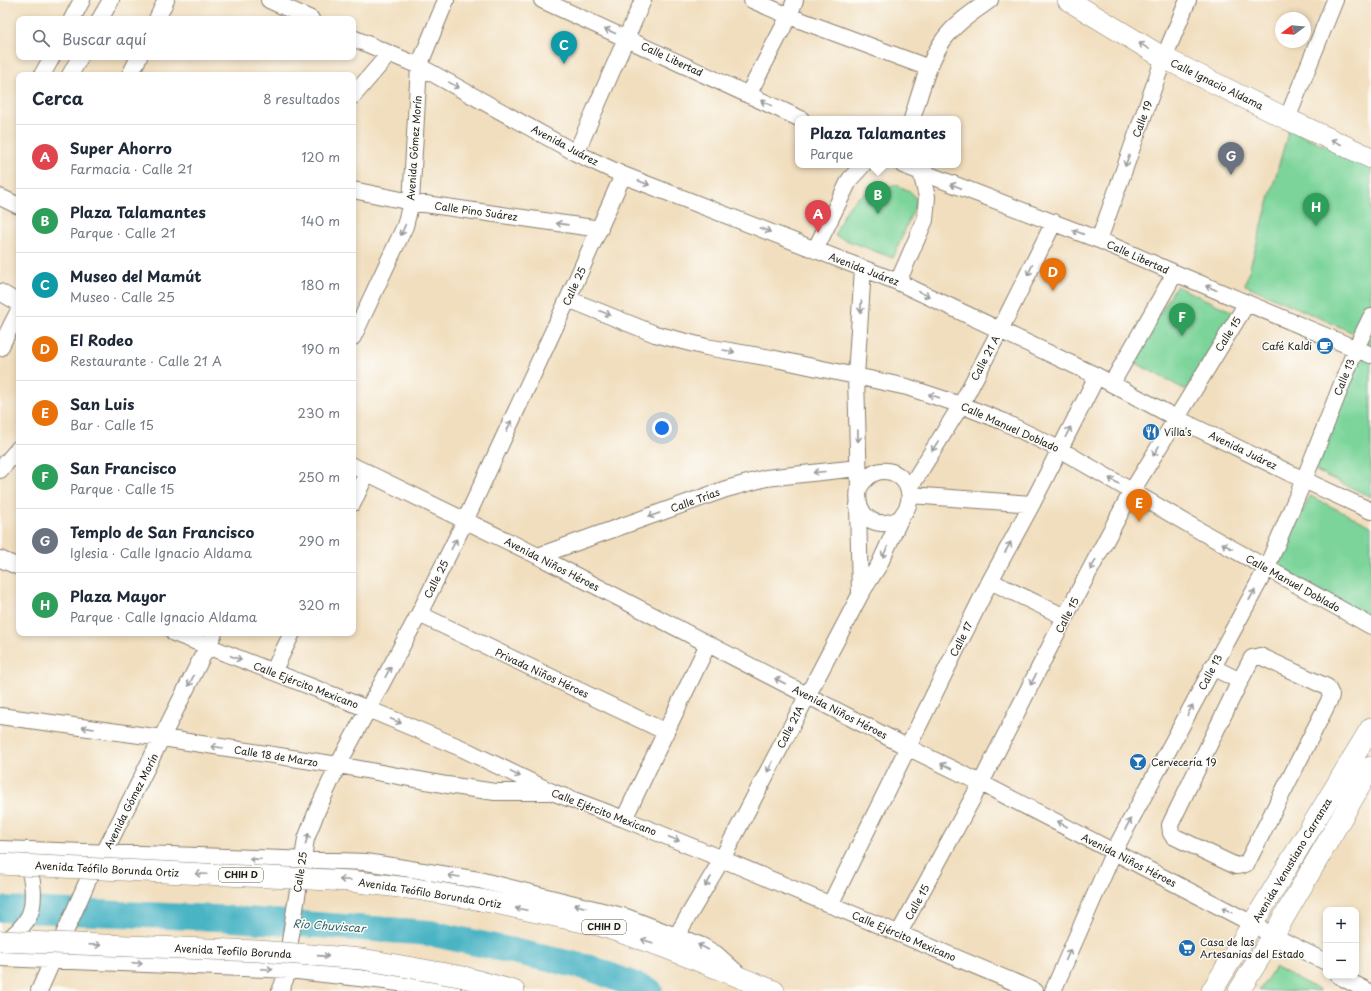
<!DOCTYPE html>
<html lang="es">
<meta charset="utf-8">
<style>
body{margin:0;font-family:"Playpen Sans",sans-serif;background:#f6f6f7;color:#1f2937}
.controls{position:absolute;right:12px;bottom:12px;display:grid;overflow:hidden;border-radius:8px;box-shadow:0 2px 6px #0003}
.controls button{width:36px;height:36px;display:grid;place-items:center;padding:0;border:0;border-bottom:1px solid #e0e1e3;background:#fff;color:#1f2937;font:20px sans-serif}
.compass{position:absolute;left:1275px;top:12px;width:36px;height:36px;border-radius:50%;background:#fff;box-shadow:0 2px 6px #0003;rotate:254deg}
.you{position:absolute;left:662px;top:428px;width:14px;height:14px;margin:-10px;border:3px solid #fff;border-radius:50%;background:#1a73e8;box-shadow:0 0 0 6px #1a73e833}
.badge{display:grid;place-items:center;width:26px;height:26px;border-radius:50%;background:#2563eb;color:#fff;font-size:13px;font-weight:700}
.pin{position:absolute;translate:-50% -33px;filter:drop-shadow(0 1px 2px #0008)}
.pin::after{content:'';position:absolute;top:21px;width:14px;height:12px;background:inherit;clip-path:polygon(0 0,100% 0,50% 100%)}
.popup{position:absolute;left:795px;top:116px;width:166px;height:52px;box-sizing:border-box;display:grid;place-content:center;border-radius:8px;background:#fff;filter:drop-shadow(0 1px 3px #0005);font-size:13px;white-space:nowrap;color:#747a83}
.popup b{font-size:15px;color:#1f2937}
.popup::after{content:'';position:absolute;left:50%;top:100%;margin-left:-8px;border:8px solid transparent;border-top-color:#fff}
.list{margin:0;padding:0;list-style:none}
h2{display:flex;justify-content:space-between;align-items:center;height:52px;margin:0;padding:0 16px;font-size:17px}
h2 small{font-size:13px;font-weight:400;color:#747a83}
.list li{display:grid;grid-template-columns:26px 1fr auto;gap:12px;align-items:center;box-sizing:border-box;height:64px;padding:0 16px;border-top:1px solid #e0e1e3}
.list b{display:block;font-size:15px;white-space:nowrap}
.list p{margin:0;font-size:13px;white-space:nowrap;color:#747a83}
.list em{font-size:13px;font-style:normal;color:#747a83}
.icon{flex:none;width:22px;height:22px;fill:none;stroke:currentColor;stroke-width:2;stroke-linecap:round;stroke-linejoin:round}
.map{position:relative;flex:none;width:1371px;height:991px;overflow:hidden}
.search{position:absolute;background:#fff;box-shadow:0 2px 6px #0003;left:16px;top:16px;width:340px;height:44px;display:flex;align-items:center;gap:10px;box-sizing:border-box;padding:0 14px;border-radius:8px;color:#747a83;font-size:15px}
.panel{position:absolute;background:#fff;box-shadow:0 2px 6px #0003;left:16px;top:72px;width:340px;height:564px;border-radius:8px}
.map>svg:first-child{display:block}
.green{fill:#7bd49a;stroke:#4c785b}
.lines{fill:none;stroke-linecap:round;stroke-linejoin:round}
.river{stroke:#48b4c4;stroke-width:26}
.minor-casing{stroke:#867d6d;stroke-width:18}
.major-casing{stroke:#867d6d;stroke-width:22}
.minor{stroke:#fff;stroke-width:16}
.major{stroke:#fff;stroke-width:21}
.major-bridge-casing{stroke:#867d6d;stroke-width:22;stroke-linecap:butt}
.major-bridge{stroke:#fff;stroke-width:21}
.oneway{stroke:#999}
.labels{text-anchor:middle;stroke-width:3;stroke-linejoin:round;paint-order:stroke}
.shield{fill:#fdfcf7;stroke:#605f5e;stroke-width:1}
.shield-label{font-size:9px;font-weight:bold;fill:#1c1c1c}
.street-label{font-size:10px;fill:#1c1c1c;stroke:#fdfcf7}
.poi-label{font-size:10px;fill:#1c1c1c;stroke:#fdfcf7;text-anchor:start}
.water-label{font-size:11px;font-style:italic;fill:#306068;stroke:#fdfcf7}
</style>
<div class="map">
<svg width="1371" height="991" viewBox="0 0 1371 991">
<rect width="100%" height="100%" fill="#fdfcf7"/>
<filter id="ink" filterUnits="userSpaceOnUse"><feTurbulence type="fractalNoise" baseFrequency=".025" numOctaves="2"/><feDisplacementMap in="SourceGraphic" scale="8" xChannelSelector="R" yChannelSelector="G"/><feConvolveMatrix kernelMatrix="1 2 1 2 8 2 1 2 1" color-interpolation-filters="sRGB"/></filter>
<filter id="wash" filterUnits="userSpaceOnUse"><feTurbulence type="fractalNoise" baseFrequency=".012" numOctaves="4" result="noise"/><feDisplacementMap in="SourceGraphic" scale="16" xChannelSelector="R" yChannelSelector="G"/><feGaussianBlur stdDeviation="0.9" result="paint"/><feColorMatrix in="noise" values="0 0 0 0 0 0 0 0 0 0 0 0 0 0 0 0 0 1.4 0 .05"/><feComposite in="paint" operator="in"/></filter>
<g filter="url(#wash)">
<rect width="100%" height="100%" fill="#f1debe"/>
<!-- green -->
<path class="green" d="M1289,129L1371,167V497L1316,471L1365,338L1245,285Z
M897,185L911,192L917,201L893,258L835,236C847,200 860,190 897,185Z
M1176,286L1233,312L1186,390L1132,361Z
M1310,496L1371,526V619L1277,566Z
M1275,967L1321,991H1259Z"/>
<g class="lines">
<!-- river -->
<path class="river" d="M0,909L217,918L430,933L590,968L650,991"/>
</g>
</g>
<g filter="url(#ink)">
<g class="lines">
<defs>
<path id="minor" d="M269,0L311,19
M542,0L801,119
M752,0L789,16L929,68
M72,19L82,0
M100,19L111,0
M157,19L166,0
M353,38L419,66L576,153L623,175L898,282L1097,376L1176,418L1304,480L1371,511
M42,75L52,57
M70,75L80,57
M130,75L139,57
M748,95L789,16L795,0
M353,96L389,54
M912,119C920,94 927,65 942,42C954,24 973,12 990,0
M1287,119L1335,0
M576,153L643,0
M903,165L1099,240L1175,273L1371,355
M353,190L411,202L600,229
M0,197L19,206
M1099,240L1164,58L1188,0
M815,250L850,179L863,165
M898,282L925,220L927,197L921,172
M0,292L19,303
M568,299L655,334L706,347L771,358L907,387L961,405L1002,421L1059,449L1202,532L1371,626
M353,337L405,226L411,202L419,66L446,0
M0,348L19,310
M1112,383L1175,273
M353,466L538,556L907,747L981,783L1253,924L1273,936L1326,962
M0,470L19,448
M859,488C882,449 926,485 903,514C901,518 896,521 891,522C868,528 855,509 859,488L856,376L863,268
M909,489L961,405L1000,330L1054,222
M910,495L1032,504
M353,503L367,472
M858,505L860,595
M538,556L726,489L766,478L858,468
M0,559L19,567
M990,581L1065,617
M419,614L666,732
M174,633L368,709L461,748L552,792L624,819L722,859L1035,991
M1212,667L1240,681L1170,825L1171,833L1173,836L1236,866L1243,865L1247,863L1330,699L1331,695L1327,687L1260,656L1252,658L1240,681
M273,672L292,633
M0,716L162,738L338,765L447,785L495,792H548
M624,819L708,644
M0,849L366,862L479,880L626,917L702,946L716,954L736,972
M830,905L990,581L1032,504L1097,376
M899,933L981,783L1065,617L1132,491L1247,303
M677,935L722,859L860,595L879,565L901,517
M1,945C12,937 23,928 29,916C35,903 34,876 26,865C24,862 21,860 19,858
M0,958L289,970L385,981L453,991
M1339,976L1368,991
M39,991L88,880L104,853L214,633
M280,991L289,970L290,941L306,839L316,813L338,765L419,614L465,521L568,299L623,175
M1053,991L1114,851L1266,569L1304,480L1356,348L1371,317"/>
<path id="major" d="M1068,0L1164,58L1287,119L1371,158
M481,900L602,926L664,947L774,991
M464,977L514,991
M1212,991L1371,728
M1239,991L1273,936L1371,767"/>
</defs>
<!-- minor casing -->
<use href="#minor" class="minor-casing"/>
<!-- major casing -->
<use href="#major" class="major-casing"/>
<!-- minor -->
<use href="#minor" class="minor"/>
<!-- major -->
<use href="#major" class="major"/>
<defs>
<path id="major-bridge" d="M0,864L350,881L416,889L481,900
M0,941L258,951L362,959L464,977"/>
</defs>
<!-- major-bridge casing -->
<use href="#major-bridge" class="major-bridge-casing"/>
<!-- major-bridge -->
<use href="#major-bridge" class="major-bridge"/>
</g>
<!-- one-way arrows -->
<defs><path id="oneway-shaft" d="M-6 0H5M1.5-3L5.5 0L1.5 3" fill="none" stroke-width="1.6" stroke-linecap="round" stroke-linejoin="round"/></defs>
<g class="oneway">
<use href="#oneway-shaft" transform="translate(610 31) rotate(-156)"/>
<use href="#oneway-shaft" transform="translate(1144 46) rotate(-149)"/>
<use href="#oneway-shaft" transform="translate(454 85) rotate(29)"/>
<use href="#oneway-shaft" transform="translate(766 103) rotate(-156)"/>
<use href="#oneway-shaft" transform="translate(1336 142) rotate(-155)"/>
<use href="#oneway-shaft" transform="translate(1127 161) rotate(110)"/>
<use href="#oneway-shaft" transform="translate(644 183) rotate(21)"/>
<use href="#oneway-shaft" transform="translate(956 186) rotate(-159)"/>
<use href="#oneway-shaft" transform="translate(562 224) rotate(-172)"/>
<use href="#oneway-shaft" transform="translate(403 230) rotate(113)"/>
<use href="#oneway-shaft" transform="translate(765 230) rotate(21)"/>
<use href="#oneway-shaft" transform="translate(1078 232) rotate(-159)"/>
<use href="#oneway-shaft" transform="translate(1030 270) rotate(116)"/>
<use href="#oneway-shaft" transform="translate(1211 288) rotate(-157)"/>
<use href="#oneway-shaft" transform="translate(924 294) rotate(25)"/>
<use href="#oneway-shaft" transform="translate(861 307) rotate(94)"/>
<use href="#oneway-shaft" transform="translate(605 313) rotate(22)"/>
<use href="#oneway-shaft" transform="translate(729 351) rotate(10)"/>
<use href="#oneway-shaft" transform="translate(934 396) rotate(-162)"/>
<use href="#oneway-shaft" transform="translate(509 426) rotate(-65)"/>
<use href="#oneway-shaft" transform="translate(1068 432) rotate(-63)"/>
<use href="#oneway-shaft" transform="translate(858 436) rotate(89)"/>
<use href="#oneway-shaft" transform="translate(935 446) rotate(122)"/>
<use href="#oneway-shaft" transform="translate(1156 451) rotate(121)"/>
<use href="#oneway-shaft" transform="translate(819 472) rotate(175)"/>
<use href="#oneway-shaft" transform="translate(1114 481) rotate(-150)"/>
<use href="#oneway-shaft" transform="translate(654 515) rotate(160)"/>
<use href="#oneway-shaft" transform="translate(454 544) rotate(-63)"/>
<use href="#oneway-shaft" transform="translate(1227 546) rotate(-150)"/>
<use href="#oneway-shaft" transform="translate(1008 547) rotate(-61)"/>
<use href="#oneway-shaft" transform="translate(885 552) rotate(115)"/>
<use href="#oneway-shaft" transform="translate(1093 565) rotate(118)"/>
<use href="#oneway-shaft" transform="translate(1252 595) rotate(-61)"/>
<use href="#oneway-shaft" transform="translate(236 658) rotate(21)"/>
<use href="#oneway-shaft" transform="translate(388 672) rotate(-62)"/>
<use href="#oneway-shaft" transform="translate(1033 680) rotate(117)"/>
<use href="#oneway-shaft" transform="translate(191 681) rotate(116)"/>
<use href="#oneway-shaft" transform="translate(780 681) rotate(-153)"/>
<use href="#oneway-shaft" transform="translate(1190 710) rotate(-62)"/>
<use href="#oneway-shaft" transform="translate(396 721) rotate(23)"/>
<use href="#oneway-shaft" transform="translate(88 728) rotate(-172)"/>
<use href="#oneway-shaft" transform="translate(217 747) rotate(-171)"/>
<use href="#oneway-shaft" transform="translate(946 766) rotate(-154)"/>
<use href="#oneway-shaft" transform="translate(770 767) rotate(117)"/>
<use href="#oneway-shaft" transform="translate(515 774) rotate(26)"/>
<use href="#oneway-shaft" transform="translate(1062 824) rotate(-153)"/>
<use href="#oneway-shaft" transform="translate(1128 824) rotate(-62)"/>
<use href="#oneway-shaft" transform="translate(307 839) rotate(-73)"/>
<use href="#oneway-shaft" transform="translate(674 839) rotate(22)"/>
<use href="#oneway-shaft" transform="translate(255 859) rotate(-178)"/>
<use href="#oneway-shaft" transform="translate(201 874) rotate(-177)"/>
<use href="#oneway-shaft" transform="translate(454 876) rotate(-171)"/>
<use href="#oneway-shaft" transform="translate(345 880) rotate(-177)"/>
<use href="#oneway-shaft" transform="translate(708 882) rotate(121)"/>
<use href="#oneway-shaft" transform="translate(580 906) rotate(-166)"/>
<use href="#oneway-shaft" transform="translate(521 909) rotate(-168)"/>
<use href="#oneway-shaft" transform="translate(1227 910) rotate(-152)"/>
<use href="#oneway-shaft" transform="translate(647 941) rotate(-162)"/>
<use href="#oneway-shaft" transform="translate(95 945) rotate(2)"/>
<use href="#oneway-shaft" transform="translate(703 947) rotate(-152)"/>
<use href="#oneway-shaft" transform="translate(1068 955) rotate(-67)"/>
<use href="#oneway-shaft" transform="translate(323 956) rotate(4)"/>
<use href="#oneway-shaft" transform="translate(137 963) rotate(3)"/>
<use href="#oneway-shaft" transform="translate(267 969) rotate(3)"/>
</g>
</g>
<!-- icons -->
<defs>
<symbol id="cafe-disc" viewBox="-11 -11 22 22"><circle r="9.5" fill="#1f6fb2" stroke="#fdfcf7"/><path d="M-5.5-4.5H6V0H3Q3 3.5 0 3.5H-2.5Q-5.5 3.5-5.5 0ZM3-3.2v2h1.7v-2ZM-6 4.5H4V6H-6Z" fill="#fff"/></symbol>
<symbol id="restaurant-disc" viewBox="-11 -11 22 22"><circle r="9.5" fill="#1f6fb2" stroke="#fdfcf7"/><path d="M-5-6h1v4h1v-4h1v4h1v-4h1v5L-1.5 .5V6h-2V.5L-5-1ZM5-6V6H3V1.5H1.5Q1.5-4 5-6Z" fill="#fff"/></symbol>
<symbol id="bar-disc" viewBox="-11 -11 22 22"><circle r="9.5" fill="#1f6fb2" stroke="#fdfcf7"/><path d="M-6-5H6L.8 .8V4.5H3.5V6h-7V4.5H-.8V.8Z" fill="#fff"/></symbol>
<symbol id="supermarket-disc" viewBox="-11 -11 22 22"><circle r="9.5" fill="#1f6fb2" stroke="#fdfcf7"/><path d="M-6-5.5h2.5l.6 2H6L4.5 2H-2.5L-4.4-4H-6ZM-1.5 3.2a1.3 1.3 0 1 0 .1 0ZM3 3.2a1.3 1.3 0 1 0 .1 0Z" fill="#fff"/></symbol>
</defs>
<g fill-rule="evenodd">
<use href="#cafe-disc" x="1315" y="336" width="20" height="20"/>
<use href="#restaurant-disc" x="1141" y="422" width="20" height="20"/>
<use href="#bar-disc" x="1128" y="752" width="20" height="20"/>
<use href="#supermarket-disc" x="1177" y="938" width="20" height="20"/>
</g>
<g class="labels">
<!-- shield labels -->
<g class="shield">
<rect x="219" y="868" width="44" height="14" rx="3"/>
<rect x="582" y="920" width="44" height="14" rx="3"/>
</g>
<g class="shield-label">
<text x="241" y="878">CHIH D</text>
<text x="604" y="930">CHIH D</text>
</g>
<!-- street labels -->
<g class="street-label">
<text transform="translate(672 59) rotate(25)" y="4">Calle Libertad</text>
<text transform="translate(1217 84) rotate(26)" y="4">Calle Ignacio Aldama</text>
<text transform="translate(1142 119) rotate(-70)" y="4">Calle 19</text>
<text transform="translate(565 145) rotate(28)" y="4">Avenida Juárez</text>
<text transform="translate(414 148) rotate(-86)" y="4">Avenida Gómez Morín</text>
<text transform="translate(476 211) rotate(8)" y="4">Calle Pino Suárez</text>
<text transform="translate(1138 257) rotate(24)" y="4">Calle Libertad</text>
<text transform="translate(864 269) rotate(21)" y="4">Avenida Juárez</text>
<text transform="translate(574 286) rotate(-65)" y="4">Calle 25</text>
<text transform="translate(1228 334) rotate(-58)" y="4">Calle 15</text>
<text transform="translate(985 358) rotate(-62)" y="4">Calle 21 A</text>
<text transform="translate(1344 377) rotate(-68)" y="4">Calle 13</text>
<text transform="translate(1010 427) rotate(24)" y="4">Calle Manuel Doblado</text>
<text transform="translate(1243 450) rotate(26)" y="4">Avenida Juárez</text>
<text transform="translate(695 500) rotate(-20)" y="4">Calle Trías</text>
<text transform="translate(552 564) rotate(27)" y="4">Avenida Niños Héroes</text>
<text transform="translate(436 579) rotate(-63)" y="4">Calle 25</text>
<text transform="translate(1293 583) rotate(29)" y="4">Calle Manuel Doblado</text>
<text transform="translate(1067 615) rotate(-63)" y="4">Calle 15</text>
<text transform="translate(961 639) rotate(-63)" y="4">Calle 17</text>
<text transform="translate(1210 672) rotate(-62)" y="4">Calle 13</text>
<text transform="translate(542 673) rotate(25)" y="4">Privada Niños Héroes</text>
<text transform="translate(306 685) rotate(21)" y="4">Calle Ejército Mexicano</text>
<text transform="translate(840 712) rotate(27)" y="4">Avenida Niños Héroes</text>
<text transform="translate(790 727) rotate(-63)" y="4">Calle 21A</text>
<text transform="translate(276 756) rotate(9)" y="4">Calle 18 de Marzo</text>
<text transform="translate(131 801) rotate(-63)" y="4">Avenida Gómez Morín</text>
<text transform="translate(604 812) rotate(21)" y="4">Calle Ejército Mexicano</text>
<text transform="translate(1129 860) rotate(27)" y="4">Avenida Niños Héroes</text>
<text transform="translate(1292 860) rotate(-59)" y="4">Avenida Venustiano Carranza</text>
<text transform="translate(107 869) rotate(3)" y="4">Avenida Teófilo Borunda Ortiz</text>
<text transform="translate(300 872) rotate(-81)" y="4">Calle 25</text>
<text transform="translate(430 893) rotate(9)" y="4">Avenida Teófilo Borunda Ortiz</text>
<text transform="translate(917 902) rotate(-61)" y="4">Calle 15</text>
<text transform="translate(904 936) rotate(23)" y="4">Calle Ejército Mexicano</text>
<text transform="translate(233 951) rotate(3)" y="4">Avenida Teofilo Borunda</text>
</g>
<!-- poi labels -->
<g class="poi-label">
<text x="1312" y="350" text-anchor="end">Café Kaldi</text>
<text x="1164" y="436">Villa's</text>
<text x="1151" y="766">Cervecería 19</text>
<text x="1200" y="946">Casa de las<tspan x="1200" dy="12">Artesanias del Estado</tspan></text>
</g>
<!-- water labels -->
<g class="water-label">
<text transform="translate(329 926) rotate(4)" y="4">Rio Chuviscar</text>
</g>
</g>
</svg>
<div class="controls">
<button>+</button>
<button>−</button>
</div>
<svg class="compass" viewBox="-18 -18 36 36"><path d="M0-13l5 13h-10z" fill="#e53935"/><path d="M0 13l5-13h-10z" fill="#747a83"/></svg>
<div class="you"></div>
<div class="pin badge" style="left:818px;top:233px;background:#e0444e">A</div>
<div class="pin badge" style="left:878px;top:214px;background:#2e9e5b">B</div>
<div class="popup"><b>Plaza Talamantes</b>Parque</div>
<div class="pin badge" style="left:564px;top:64px;background:#0f9aa8">C</div>
<div class="pin badge" style="left:1053px;top:291px;background:#e8710a">D</div>
<div class="pin badge" style="left:1139px;top:522px;background:#e8710a">E</div>
<div class="pin badge" style="left:1182px;top:336px;background:#2e9e5b">F</div>
<div class="pin badge" style="left:1231px;top:175px;background:#6b7280">G</div>
<div class="pin badge" style="left:1316px;top:226px;background:#2e9e5b">H</div>
<div class="search"><svg class="icon" aria-label="search" viewBox="0 0 24 24"><circle cx="10" cy="10" r="6"/><path d="M15 15l6 6"/></svg>Buscar aquí</div>
<section class="panel">
<h2>Cerca<small>8 resultados</small></h2>
<ul class="list">
<li><span class="badge" style="background:#e0444e">A</span><div><b>Super Ahorro</b><p>Farmacia · Calle 21</p></div><em>120 m</em></li>
<li><span class="badge" style="background:#2e9e5b">B</span><div><b>Plaza Talamantes</b><p>Parque · Calle 21</p></div><em>140 m</em></li>
<li><span class="badge" style="background:#0f9aa8">C</span><div><b>Museo del Mamút</b><p>Museo · Calle 25</p></div><em>180 m</em></li>
<li><span class="badge" style="background:#e8710a">D</span><div><b>El Rodeo</b><p>Restaurante · Calle 21 A</p></div><em>190 m</em></li>
<li><span class="badge" style="background:#e8710a">E</span><div><b>San Luis</b><p>Bar · Calle 15</p></div><em>230 m</em></li>
<li><span class="badge" style="background:#2e9e5b">F</span><div><b>San Francisco</b><p>Parque · Calle 15</p></div><em>250 m</em></li>
<li><span class="badge" style="background:#6b7280">G</span><div><b>Templo de San Francisco</b><p>Iglesia · Calle Ignacio Aldama</p></div><em>290 m</em></li>
<li><span class="badge" style="background:#2e9e5b">H</span><div><b>Plaza Mayor</b><p>Parque · Calle Ignacio Aldama</p></div><em>320 m</em></li>
</ul>
</section>
</div>
